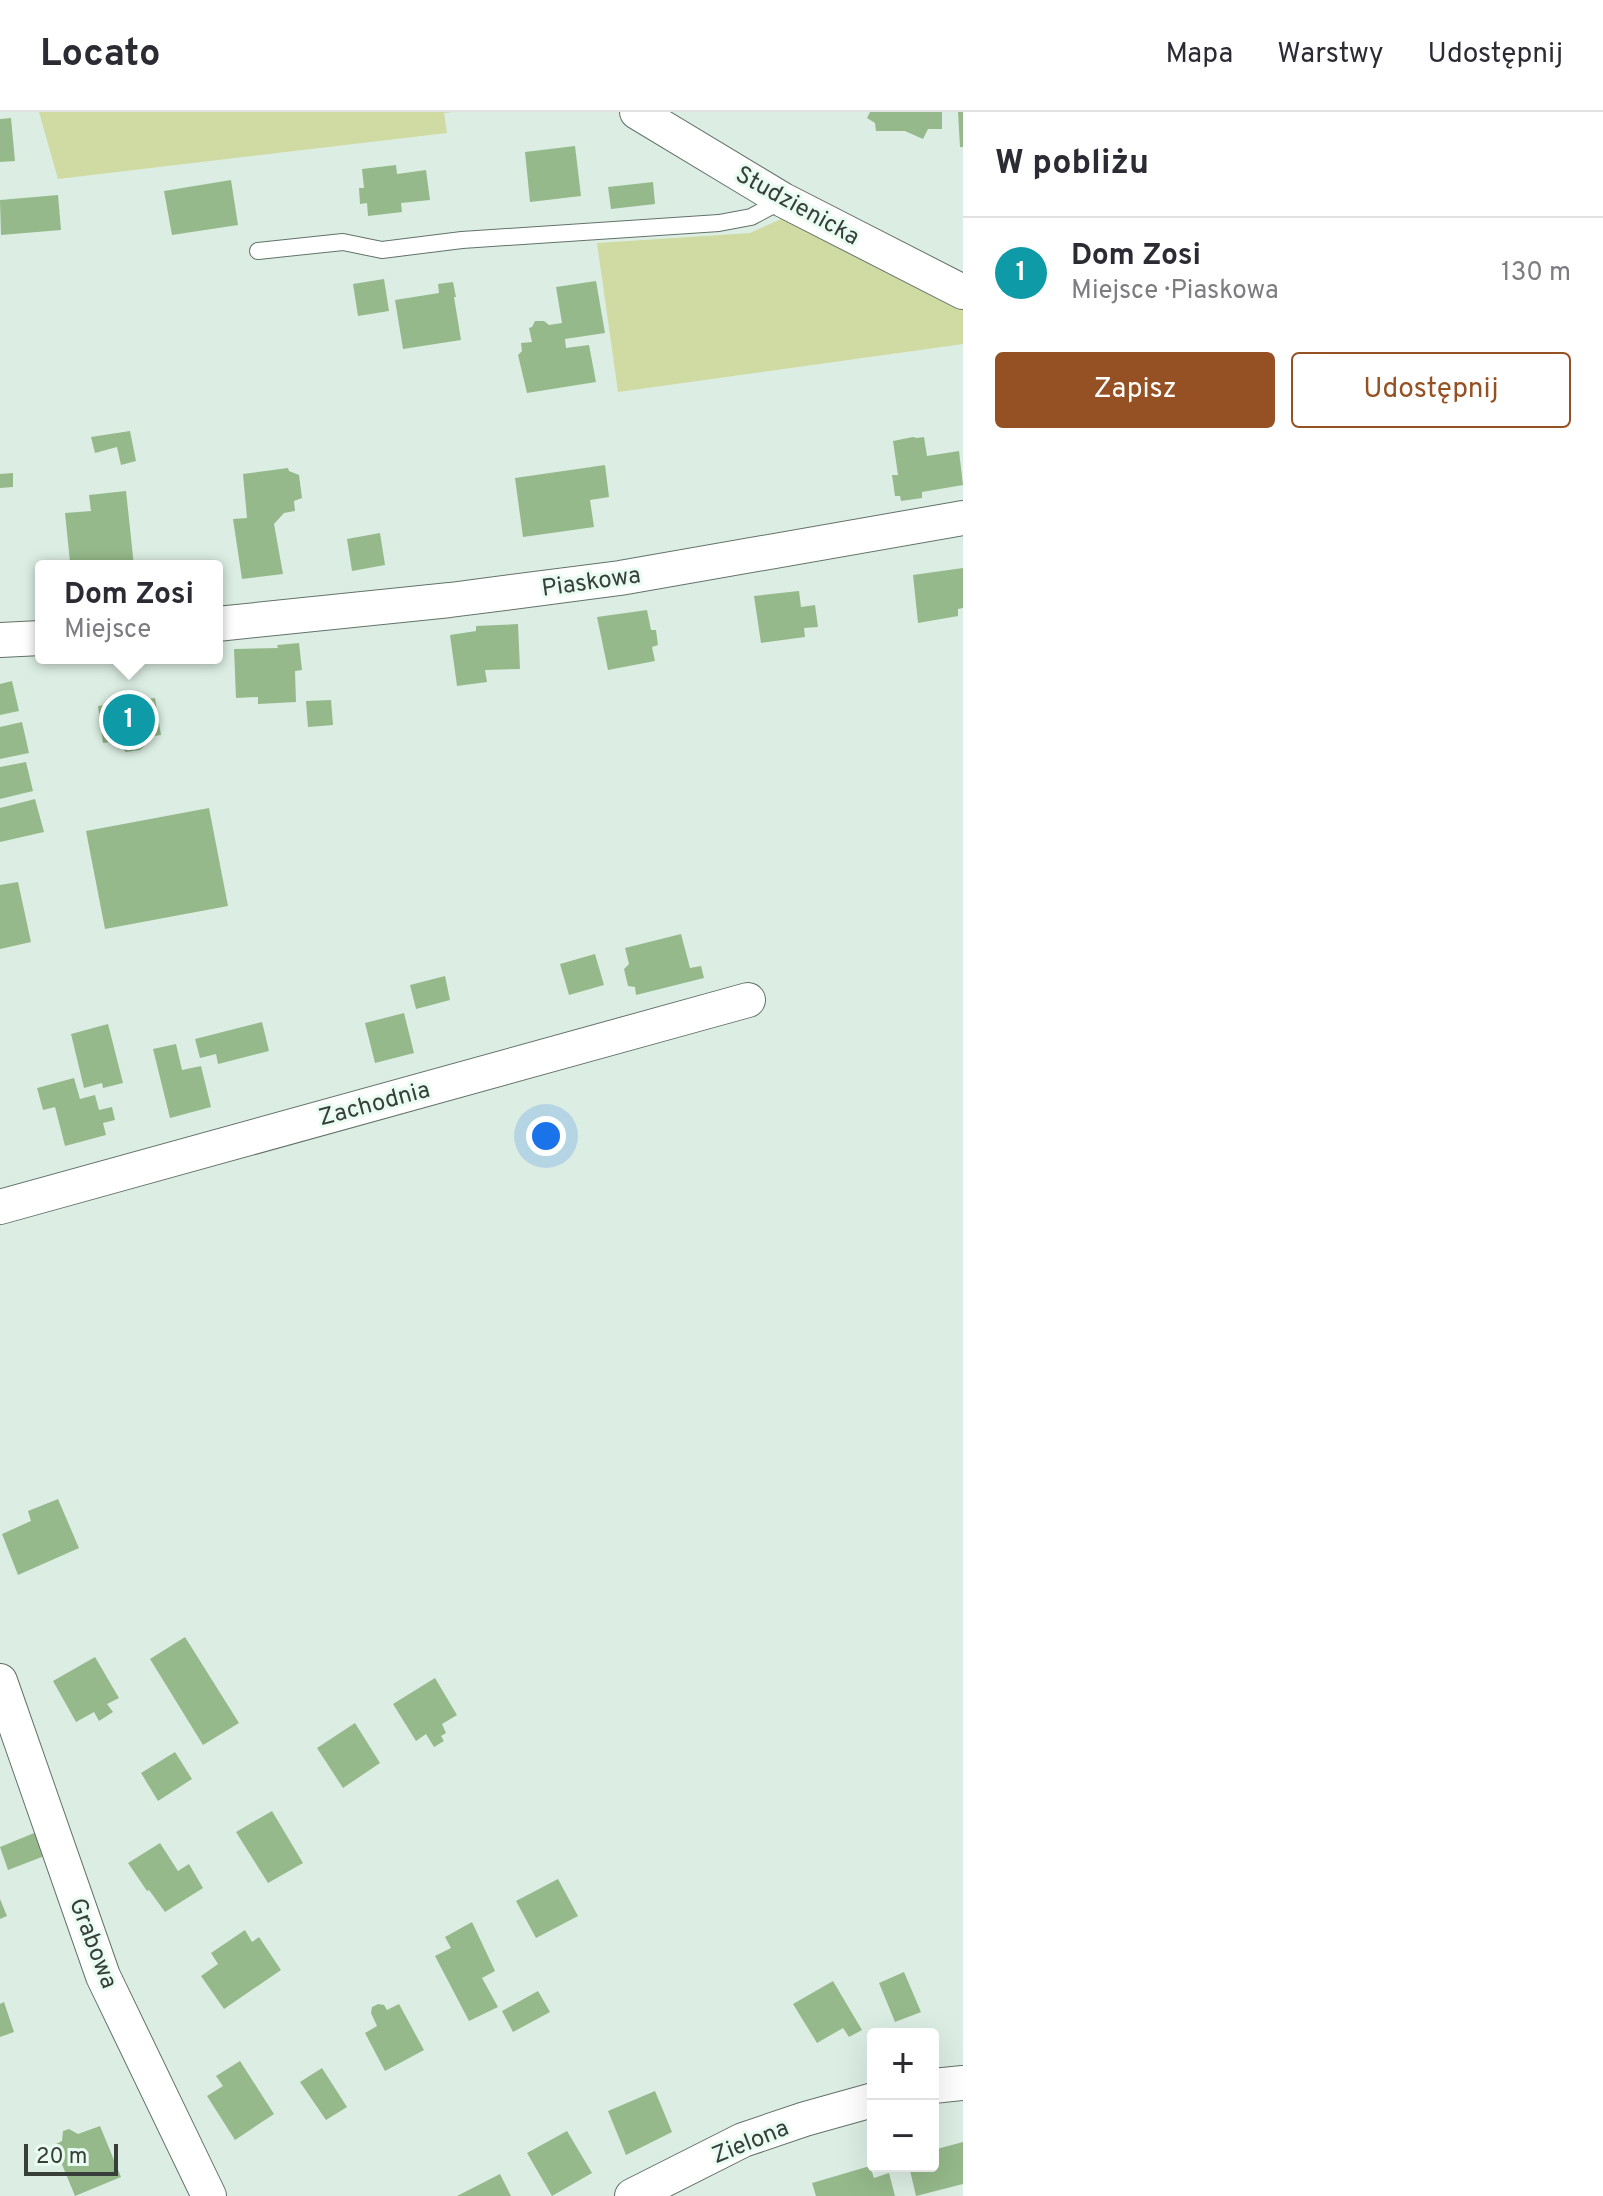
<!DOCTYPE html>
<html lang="pl">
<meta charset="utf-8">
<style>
body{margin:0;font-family:Overpass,sans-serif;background:#f2f2f3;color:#2b2b33}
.controls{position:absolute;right:24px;bottom:24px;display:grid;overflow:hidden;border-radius:8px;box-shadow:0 8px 32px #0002}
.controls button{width:72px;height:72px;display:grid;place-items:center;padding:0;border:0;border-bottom:2px solid #e1e1e2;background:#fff;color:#2b2b33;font:40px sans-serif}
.scale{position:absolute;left:24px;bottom:20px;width:94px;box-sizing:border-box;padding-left:8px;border:4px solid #383f3b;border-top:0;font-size:22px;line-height:28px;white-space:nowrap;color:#383f3b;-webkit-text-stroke:6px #e9fcf1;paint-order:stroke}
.you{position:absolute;left:546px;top:1024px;width:28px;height:28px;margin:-20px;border:6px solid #fff;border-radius:50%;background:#1a73e8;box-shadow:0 0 0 12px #1a73e833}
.badge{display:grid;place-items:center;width:52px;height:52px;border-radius:50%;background:#955124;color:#fff;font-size:26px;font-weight:700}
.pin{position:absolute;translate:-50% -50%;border:4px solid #fff;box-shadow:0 2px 8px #0006}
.popup{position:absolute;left:35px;top:448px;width:188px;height:104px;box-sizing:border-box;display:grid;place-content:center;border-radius:8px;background:#fff;filter:drop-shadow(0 2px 6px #0005);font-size:26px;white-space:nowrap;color:#7c7c81}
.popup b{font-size:30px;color:#2b2b33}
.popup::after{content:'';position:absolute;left:50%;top:100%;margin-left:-16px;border:16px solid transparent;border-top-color:#fff}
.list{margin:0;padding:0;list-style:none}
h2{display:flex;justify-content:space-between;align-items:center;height:104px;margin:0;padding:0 32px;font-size:34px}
h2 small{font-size:26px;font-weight:400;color:#7c7c81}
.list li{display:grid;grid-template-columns:52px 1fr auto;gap:24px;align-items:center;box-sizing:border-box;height:112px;padding:0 32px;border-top:2px solid #e1e1e2}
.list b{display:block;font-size:30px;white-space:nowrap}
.list p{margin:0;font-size:26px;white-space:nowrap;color:#7c7c81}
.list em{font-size:26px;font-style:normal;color:#7c7c81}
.actions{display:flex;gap:16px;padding:24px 32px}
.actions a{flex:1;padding:18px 0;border:2px solid #955124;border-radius:8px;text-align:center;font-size:28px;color:#955124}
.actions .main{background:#955124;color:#fff}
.map{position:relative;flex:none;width:963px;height:2084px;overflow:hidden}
header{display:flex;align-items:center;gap:48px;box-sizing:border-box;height:112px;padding:0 40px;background:#fff;border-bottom:2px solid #e1e1e2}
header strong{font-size:38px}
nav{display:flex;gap:44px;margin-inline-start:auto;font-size:28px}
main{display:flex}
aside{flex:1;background:#fff}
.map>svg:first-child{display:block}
.green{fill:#d0daa3}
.building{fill:#95b98a}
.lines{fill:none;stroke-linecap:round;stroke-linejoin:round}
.lane-casing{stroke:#627269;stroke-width:18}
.street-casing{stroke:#627269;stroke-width:36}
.lane{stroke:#fff;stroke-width:16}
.street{stroke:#fff;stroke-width:34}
.labels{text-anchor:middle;stroke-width:6;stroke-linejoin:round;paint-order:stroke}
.street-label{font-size:24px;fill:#383f3b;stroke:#e9fcf1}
</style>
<header>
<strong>Locato</strong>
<nav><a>Mapa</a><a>Warstwy</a><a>Udostępnij</a></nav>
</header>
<main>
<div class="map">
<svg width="963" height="2084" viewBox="0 0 963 2084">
<rect width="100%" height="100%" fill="#dceee4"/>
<!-- green -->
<path class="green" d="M39,0H453L444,1L447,21L58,67Z
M790,103L963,190V232L618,280L597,131L750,121Z"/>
<!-- building -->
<path class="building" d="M870,0H942V17H928L923,27L905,19H876L875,11L867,6Z
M958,0H963V35H960Z
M11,6L15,49L0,50V7Z
M575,34L581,84L530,90L525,40Z
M396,53L397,62L426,58L430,88L401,91L402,100L368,104L367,91L360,92L359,76H364L362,57Z
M231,68L238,113L172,123L164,79Z
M653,70L655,92L611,97L608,75Z
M58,83L61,118L1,123L0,88Z
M384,167L389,199L358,204L353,172Z
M596,169L605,221L565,227L566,236L589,233L596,270L527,281L518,243L522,239L521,231L532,230L529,216L532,215L535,209H544L549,213L562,211L556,175Z
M453,170L456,185H454L461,228L403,237L395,188L439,181L438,172Z
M130,319L136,349L121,353L117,335L95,341L91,325Z
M913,325L917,326L924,325L927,344L959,339L963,373L922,380V386L901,389L900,384H895L892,363H898L893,329Z
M605,353L609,385L590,388L594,415L523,425L515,366Z
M288,356L289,359L299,363L302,386L294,389L295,399L284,401L274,412L283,462L242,467L233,407L247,406L243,362Z
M13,361V375L0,376V362Z
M126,379L134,454H96V448L70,450L65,401L91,399L89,383Z
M380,421L385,453L352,459L347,427Z
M963,456V496L958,497V504L918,511L913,463Z
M799,479L801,495L815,493L818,515L804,516L805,525L761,531L754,484Z
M647,498L651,518H656L658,533L652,535L655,549L608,558L597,505Z
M518,512L520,557L485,558L487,570L457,574L450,523L476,519V514Z
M299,531L302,558L295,559L296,590L258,592V585L236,586L234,537L278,536L277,533Z
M12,569L19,599L0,603V572Z
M155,586L161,623L147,625L148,631L140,638L126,640L121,636L118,637L117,629L103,631L98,594Z
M331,588L333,613L308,615L306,589Z
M22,610L29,641L0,647V615Z
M26,650L33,679L0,687V655Z
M35,687L44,720L0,730V696Z
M209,696L228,794L105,817L86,719Z
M18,770L31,830L0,837V773Z
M681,822L690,856L701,854L704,866L636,883L635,875L628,874L624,857L629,852L625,836Z
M595,842L604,873L569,883L560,852Z
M445,864L450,888L416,897L410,873Z
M404,901L414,941L375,951L365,911Z
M262,910L269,939L218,952L216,942L200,946L195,927Z
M108,912L123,971L103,976L102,971L84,976L71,922Z
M176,932L182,958L201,954L211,995L170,1006L153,937Z
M74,966L80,987L95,983L99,998L112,995L115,1008L103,1011L106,1023L65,1034L55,995L43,998L37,976Z
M58,1387L79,1436L18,1463L2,1422L31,1409L28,1399Z
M185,1525L239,1611L203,1633L150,1547Z
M95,1545L119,1586L107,1592L113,1600L99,1609L94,1600L76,1610L53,1569Z
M435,1566L457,1603L442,1612L446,1621L441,1624L444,1629L434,1635L426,1622L416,1629L393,1592Z
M355,1611L380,1651L343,1676L317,1636Z
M175,1640L192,1667L158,1689L141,1661Z
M272,1699L303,1751L268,1771L236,1720Z
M39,1719L47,1743L8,1758L0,1735Z
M160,1731L178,1759L189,1752L203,1776L165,1800L149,1778L147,1779L128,1751Z
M558,1767L578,1804L536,1826L516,1789Z
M0,1787L7,1804L0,1807Z
M472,1810L495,1859L482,1866L498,1895L469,1909L435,1844L451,1836L445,1825Z
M245,1818L252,1830L259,1825L281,1858L224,1897L201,1864L218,1852L211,1841Z
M904,1860L921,1900L895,1910L879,1871Z
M833,1869L862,1918L849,1925L843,1916L817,1931L793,1892Z
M538,1879L550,1900L513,1920L502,1899Z
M4,1890L14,1920L0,1925V1892Z
M378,1892L384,1893L387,1898L399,1892L424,1938L385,1959L365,1921L377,1914L371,1901L372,1895Z
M240,1949L274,2002L235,2028L207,1984L223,1974L216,1964Z
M322,1956L347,1995L326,2008L300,1970Z
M655,1979L672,2020L626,2043L608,1999Z
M100,2014L121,2065L75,2084L54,2033L62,2029L63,2019L69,2017L78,2022Z
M567,2019L592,2061L552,2084L527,2041Z
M963,2030V2072L916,2084L909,2054H933V2038Z
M870,2054L874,2066L889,2061L895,2084H816L812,2071Z
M500,2062L511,2084H457Z"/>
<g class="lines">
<defs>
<path id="lane" d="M258,139L343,130L382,138L462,128L719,111L751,105L783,88"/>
<path id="street" d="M637,0L783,88L963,180
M217,512L450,488L620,466L963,406
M0,528L41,526
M0,1095L748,888
M0,1569L103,1864L209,2084
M933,1974L963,1971
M632,2084L743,2028L805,2007L873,1988"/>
</defs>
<!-- lane casing -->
<use href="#lane" class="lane-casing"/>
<!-- street casing -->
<use href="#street" class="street-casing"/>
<!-- lane -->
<use href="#lane" class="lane"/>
<!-- street -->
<use href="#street" class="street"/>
</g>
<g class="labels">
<!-- street labels -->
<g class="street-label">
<text transform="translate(798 93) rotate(29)" y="8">Studzienicka</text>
<text transform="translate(591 469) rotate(-8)" y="8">Piaskowa</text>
<text transform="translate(374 991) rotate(-15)" y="8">Zachodnia</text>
<text transform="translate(94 1831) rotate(69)" y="8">Grabowa</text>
<text transform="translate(750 2029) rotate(-22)" y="8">Zielona</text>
</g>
</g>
</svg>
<div class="controls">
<button>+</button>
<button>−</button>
</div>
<div class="scale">20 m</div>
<div class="you"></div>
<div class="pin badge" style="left:129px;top:608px;background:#0f9aa8">1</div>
<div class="popup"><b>Dom Zosi</b>Miejsce</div>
</div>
<aside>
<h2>W pobliżu<small></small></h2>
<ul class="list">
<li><span class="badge" style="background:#0f9aa8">1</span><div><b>Dom Zosi</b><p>Miejsce · Piaskowa</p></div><em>130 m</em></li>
</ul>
<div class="actions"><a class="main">Zapisz</a><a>Udostępnij</a></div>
</aside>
</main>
